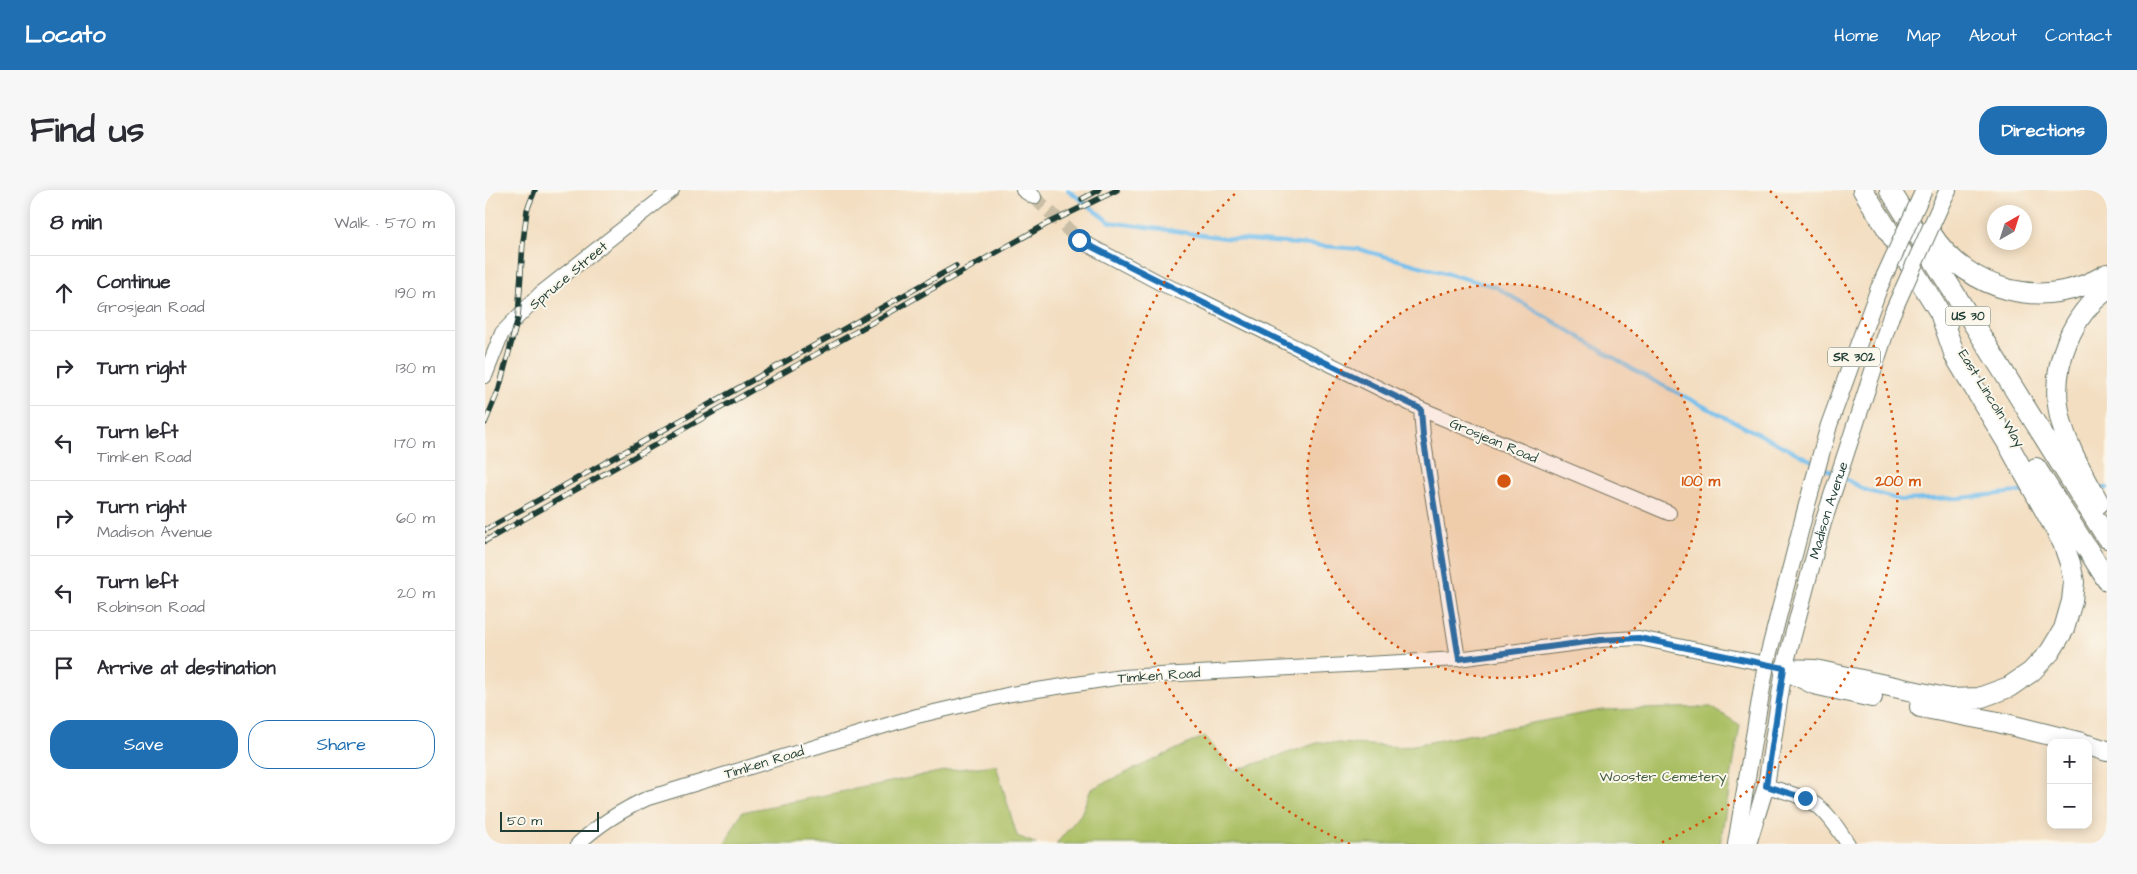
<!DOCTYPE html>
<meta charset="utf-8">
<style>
body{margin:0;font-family:"Architects Daughter",sans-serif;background:#f7f7f7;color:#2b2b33}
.controls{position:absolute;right:15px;bottom:15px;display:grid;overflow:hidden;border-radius:10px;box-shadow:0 2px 12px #0003}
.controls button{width:45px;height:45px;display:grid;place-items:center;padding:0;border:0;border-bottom:1px solid #e1e1e2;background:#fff;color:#2b2b33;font:25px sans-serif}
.compass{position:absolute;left:1502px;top:15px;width:45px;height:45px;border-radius:50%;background:#fff;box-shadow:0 2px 12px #0003;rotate:39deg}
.scale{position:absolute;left:15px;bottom:12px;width:99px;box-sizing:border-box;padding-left:5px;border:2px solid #1f3d34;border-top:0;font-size:14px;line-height:18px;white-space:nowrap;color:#1f3d34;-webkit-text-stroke:4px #fbf7ec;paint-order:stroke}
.stop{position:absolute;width:15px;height:15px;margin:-11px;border:4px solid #1f6fb2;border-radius:50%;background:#fff}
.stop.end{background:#1f6fb2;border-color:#fff;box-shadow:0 1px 5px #0008}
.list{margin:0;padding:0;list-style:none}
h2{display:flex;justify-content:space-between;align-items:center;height:65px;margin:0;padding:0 20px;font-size:21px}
h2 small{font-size:16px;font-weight:400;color:#7c7c81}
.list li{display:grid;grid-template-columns:32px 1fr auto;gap:15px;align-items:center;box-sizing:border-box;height:75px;padding:0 20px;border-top:1px solid #e1e1e2}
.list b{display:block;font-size:19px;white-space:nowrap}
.list p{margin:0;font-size:16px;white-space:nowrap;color:#7c7c81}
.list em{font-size:16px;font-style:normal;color:#7c7c81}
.actions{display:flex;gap:10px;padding:15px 20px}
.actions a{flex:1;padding:11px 0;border:1px solid #1f6fb2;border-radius:20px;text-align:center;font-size:18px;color:#1f6fb2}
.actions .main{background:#1f6fb2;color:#fff}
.icon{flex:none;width:28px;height:28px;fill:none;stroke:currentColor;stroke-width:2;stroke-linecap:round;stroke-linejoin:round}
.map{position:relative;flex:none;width:1622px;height:654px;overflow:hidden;border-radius:20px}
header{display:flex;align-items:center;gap:30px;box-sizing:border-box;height:70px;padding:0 25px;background:#1f6fb2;color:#fff}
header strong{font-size:24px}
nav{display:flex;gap:28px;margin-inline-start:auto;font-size:18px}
.intro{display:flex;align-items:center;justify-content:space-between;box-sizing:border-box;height:120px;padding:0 30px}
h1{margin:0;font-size:35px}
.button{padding:12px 22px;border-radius:20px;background:#1f6fb2;color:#fff;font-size:18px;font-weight:700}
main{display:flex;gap:30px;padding:0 30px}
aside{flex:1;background:#fff;border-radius:20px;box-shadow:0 2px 12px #0003}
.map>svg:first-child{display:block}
.green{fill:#aabf63;stroke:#647e4c}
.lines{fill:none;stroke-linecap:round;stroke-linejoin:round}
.stream{stroke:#74bfed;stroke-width:4}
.minor-tunnel{stroke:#c9bea5;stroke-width:14;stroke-dasharray:14 7;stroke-linecap:butt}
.minor-casing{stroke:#697565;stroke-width:16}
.major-casing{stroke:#697565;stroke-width:18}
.highway-casing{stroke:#697565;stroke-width:22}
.minor{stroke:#fff;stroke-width:14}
.major{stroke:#fff;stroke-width:16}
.highway{stroke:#fff;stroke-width:20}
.rail-casing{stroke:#1f3d34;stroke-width:5.5}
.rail{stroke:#fbf7ec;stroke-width:4;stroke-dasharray:11;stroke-linecap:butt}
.major-bridge-casing{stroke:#697565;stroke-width:18;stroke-linecap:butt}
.major-bridge{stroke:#fff;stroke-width:16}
.route{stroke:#1f6fb2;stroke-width:6}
.ring{fill:none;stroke:#d45610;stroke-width:2.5;stroke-dasharray:2.5 5}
.labels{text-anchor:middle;stroke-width:4;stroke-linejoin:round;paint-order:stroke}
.shield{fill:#fbf7ec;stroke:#61756b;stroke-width:1}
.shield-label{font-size:12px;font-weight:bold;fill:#1f3d34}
.street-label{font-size:14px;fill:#1f3d34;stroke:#fbf7ec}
.park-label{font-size:14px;fill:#425e40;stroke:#fbf7ec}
.centre{fill:#d45610;stroke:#fbf7ec;stroke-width:2.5}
.ring-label{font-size:15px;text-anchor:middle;font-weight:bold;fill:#d45610;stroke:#fbf7ec;stroke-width:4;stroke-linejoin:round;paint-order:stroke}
</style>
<header>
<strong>Locato</strong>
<nav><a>Home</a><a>Map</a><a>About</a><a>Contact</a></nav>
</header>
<div class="intro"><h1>Find us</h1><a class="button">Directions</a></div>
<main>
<aside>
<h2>8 min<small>Walk · 570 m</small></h2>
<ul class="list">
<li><svg class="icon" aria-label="ahead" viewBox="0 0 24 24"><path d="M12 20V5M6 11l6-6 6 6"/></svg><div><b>Continue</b><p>Grosjean Road</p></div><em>190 m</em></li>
<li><svg class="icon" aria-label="right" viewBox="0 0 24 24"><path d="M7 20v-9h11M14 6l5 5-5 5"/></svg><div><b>Turn right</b></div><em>130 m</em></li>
<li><svg class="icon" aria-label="left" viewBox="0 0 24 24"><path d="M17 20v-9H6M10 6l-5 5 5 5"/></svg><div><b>Turn left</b><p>Timken Road</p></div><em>170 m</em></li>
<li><svg class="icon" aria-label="right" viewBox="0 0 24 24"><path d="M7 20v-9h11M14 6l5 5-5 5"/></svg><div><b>Turn right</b><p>Madison Avenue</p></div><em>60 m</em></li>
<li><svg class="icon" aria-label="left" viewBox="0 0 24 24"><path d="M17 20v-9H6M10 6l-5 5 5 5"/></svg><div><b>Turn left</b><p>Robinson Road</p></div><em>20 m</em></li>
<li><svg class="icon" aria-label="arrive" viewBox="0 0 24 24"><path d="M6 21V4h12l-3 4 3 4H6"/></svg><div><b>Arrive at destination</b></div></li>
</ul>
<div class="actions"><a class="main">Save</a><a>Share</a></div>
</aside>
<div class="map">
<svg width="1622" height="654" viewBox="0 0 1622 654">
<rect width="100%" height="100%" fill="#fbf7ec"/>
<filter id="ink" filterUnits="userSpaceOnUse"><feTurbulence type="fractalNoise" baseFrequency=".02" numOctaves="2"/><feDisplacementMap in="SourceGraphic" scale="10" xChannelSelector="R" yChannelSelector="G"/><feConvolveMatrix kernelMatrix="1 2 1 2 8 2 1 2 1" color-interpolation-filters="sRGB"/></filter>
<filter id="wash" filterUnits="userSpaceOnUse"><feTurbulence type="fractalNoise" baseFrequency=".0096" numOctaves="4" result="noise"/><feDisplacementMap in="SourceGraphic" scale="20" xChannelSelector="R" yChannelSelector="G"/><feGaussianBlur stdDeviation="1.12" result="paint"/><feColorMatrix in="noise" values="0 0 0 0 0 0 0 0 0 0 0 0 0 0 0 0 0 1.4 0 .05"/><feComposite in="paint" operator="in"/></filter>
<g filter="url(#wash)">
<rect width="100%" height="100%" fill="#f3dec1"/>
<!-- green -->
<path class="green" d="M1226,517L1255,535L1235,654H571L596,624L606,599L720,546L749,581L835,552L918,557L1117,520Z
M511,575L532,646L552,654H239L257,622L464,580Z"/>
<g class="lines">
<!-- stream -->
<path class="stream" d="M583,0L625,32L739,48L873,59L1011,97L1161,187L1329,272
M1337,277L1351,284
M1357,287L1380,300L1415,310L1475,308L1542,301
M1612,298H1622"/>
</g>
</g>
<g filter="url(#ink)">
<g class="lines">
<!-- minor-tunnel -->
<path class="minor-tunnel" d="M549,7L594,50"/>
<defs>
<path id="minor" d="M538,0L549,7
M594,50L677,94L715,110L936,219L1184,323
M0,186L17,143L55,104L187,0
M936,219L938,246L973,469
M1281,596C1329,610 1335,610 1363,654
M93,654C114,634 137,620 163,608L432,526L526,504L637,487L973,469L1116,450L1154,448L1281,474"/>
<g id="major">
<path d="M1458,10L1463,0"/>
<path d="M1251,654L1281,474L1320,322L1344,235L1394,98"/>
<path id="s1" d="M1263,654L1281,596L1299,479L1338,333L1406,126"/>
</g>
<path id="highway" d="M1378,0L1462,134
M1405,0L1622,348
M1445,42C1483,102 1560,122 1622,84
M1551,278L1622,390
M1614,313C1598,284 1577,249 1573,215C1568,173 1587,124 1622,100
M1299,479L1330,480L1465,509L1494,508L1524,497L1546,482L1565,462L1579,439L1587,411L1589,392L1585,373L1578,353L1523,254L1470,166L1455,123
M1305,482L1329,494L1387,507
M1435,517L1513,532L1597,553
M1603,555L1622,561"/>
</defs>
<!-- minor casing -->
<use href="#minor" class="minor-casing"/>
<!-- major casing -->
<use href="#major" class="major-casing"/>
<!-- highway casing -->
<use href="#highway" class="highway-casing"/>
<!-- minor -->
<use href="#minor" class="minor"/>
<!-- major -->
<use href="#major" class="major"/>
<!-- highway -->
<use href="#highway" class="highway"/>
<defs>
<path id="rail" d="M597,9L614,0
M0,233L14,199L33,128L38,52L42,20L50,0
M0,340L471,76
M0,351L560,35L632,0"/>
</defs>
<!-- rail casing -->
<use href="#rail" class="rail-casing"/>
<!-- rail -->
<use href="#rail" class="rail"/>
<defs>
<path id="major-bridge" d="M1394,98L1439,0
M1406,126L1458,10"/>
</defs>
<!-- major-bridge casing -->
<use href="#major-bridge" class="major-bridge-casing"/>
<!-- major-bridge -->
<use href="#major-bridge" class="major-bridge"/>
</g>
</g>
<g class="lines" filter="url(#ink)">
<!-- route -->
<path class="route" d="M594,50C707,109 822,163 936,219L938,246L974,469L1116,450L1154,448L1299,478L1281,596L1320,608"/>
</g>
<!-- distance rings -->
<circle cx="1019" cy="291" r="197" fill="#d45610" fill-opacity=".12"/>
<g class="ring">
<circle cx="1019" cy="291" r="197"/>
<path d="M865 654A394 394 0 0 1 753 1M1285 1A394 394 0 0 1 1173 654"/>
</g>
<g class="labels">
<!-- shield labels -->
<g class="shield">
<rect x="1460.5" y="116.5" width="45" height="19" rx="4"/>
<rect x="1343" y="157.5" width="52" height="19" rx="4"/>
</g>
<g class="shield-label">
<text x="1483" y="130">US 30</text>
<text x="1369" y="171">SR 302</text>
</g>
<!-- street labels -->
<g class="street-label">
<text transform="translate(83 85) rotate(-40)" y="5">Spruce Street</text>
<text transform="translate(1507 208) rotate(58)" y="5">East Lincoln Way</text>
<text transform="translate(1009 250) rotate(23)" y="5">Grosjean Road</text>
<text dy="5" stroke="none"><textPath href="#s1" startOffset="344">Madison Avenue</textPath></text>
<text transform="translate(674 485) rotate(-4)" y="5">Timken Road</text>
<text transform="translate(279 572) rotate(-17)" y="5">Timken Road</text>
</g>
<!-- park labels -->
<g class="park-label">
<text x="1178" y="591">Wooster Cemetery</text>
</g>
</g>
<circle cx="1019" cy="291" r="8" class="centre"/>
<g class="ring-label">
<text x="1216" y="296">100 m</text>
<text x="1413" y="296">200 m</text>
</g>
</svg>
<div class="controls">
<button>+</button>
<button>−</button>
</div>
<svg class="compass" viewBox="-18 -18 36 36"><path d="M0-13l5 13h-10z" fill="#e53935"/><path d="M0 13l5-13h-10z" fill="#7c7c81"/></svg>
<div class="scale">50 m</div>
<div class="stop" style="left:594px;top:50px"></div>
<div class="stop end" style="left:1320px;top:608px"></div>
</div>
</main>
